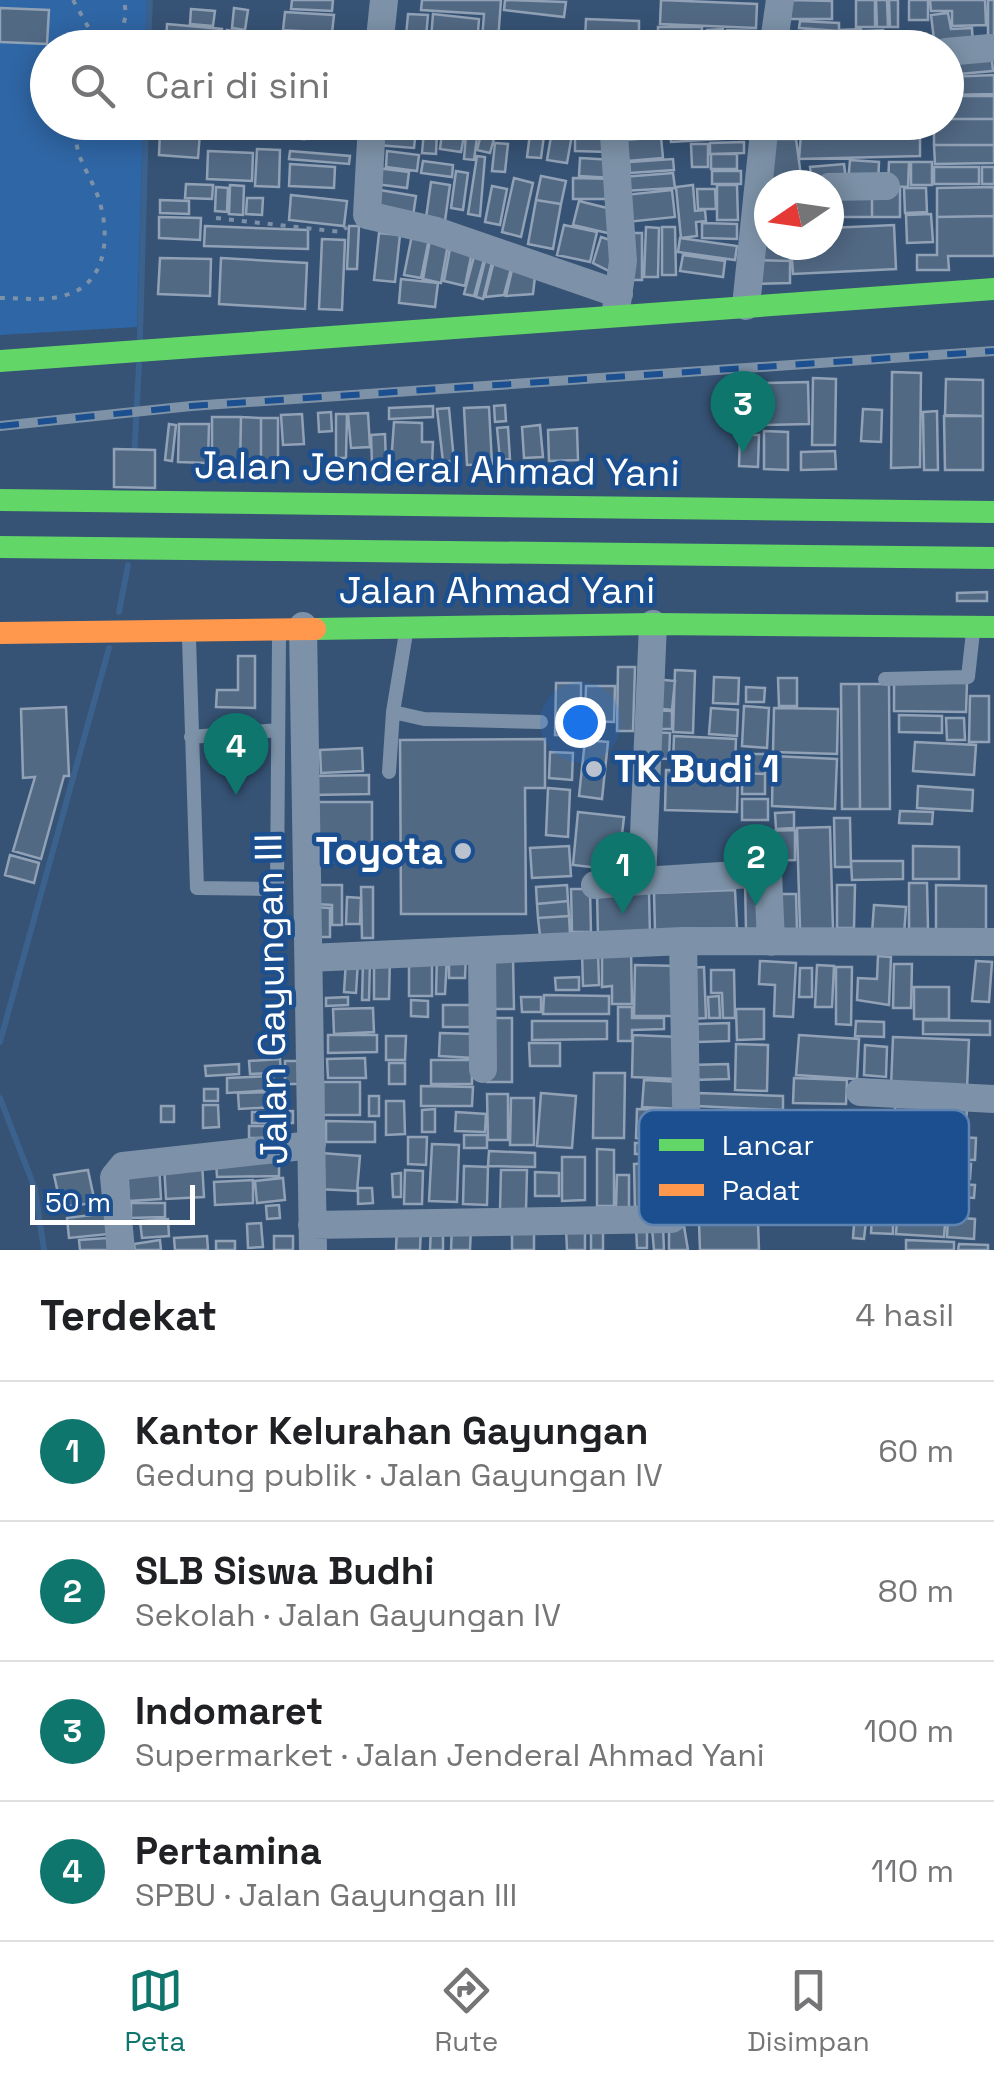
<!DOCTYPE html>
<html lang="id">
<meta charset="utf-8">
<style>
body{margin:0;font-family:"Space Grotesk",sans-serif;background:#f6f6f6;color:#202124}
.compass{position:absolute;left:754px;top:170px;width:90px;height:90px;border-radius:50%;background:#fff;box-shadow:0 5px 25px #0003;rotate:257deg}
.scale{position:absolute;left:30px;bottom:25px;width:165px;box-sizing:border-box;padding-left:10px;border:5px solid #fff;border-top:0;font-size:28px;line-height:35px;white-space:nowrap;color:#fff;-webkit-text-stroke:8px #1b4f8f;paint-order:stroke}
.you{position:absolute;left:580px;top:722px;width:35px;height:35px;margin:-25px;border:8px solid #fff;border-radius:50%;background:#1a73e8;box-shadow:0 0 0 15px #1a73e833}
.badge{display:grid;place-items:center;width:65px;height:65px;border-radius:50%;background:#0f766e;color:#fff;font-size:32px;font-weight:700}
.pin{position:absolute;translate:-50% -82px;filter:drop-shadow(0 2px 5px #0008)}
.pin::after{content:'';position:absolute;top:52px;width:35px;height:30px;background:inherit;clip-path:polygon(0 0,100% 0,50% 100%)}
.list{margin:0;padding:0;list-style:none}
h2{display:flex;justify-content:space-between;align-items:center;height:130px;margin:0;padding:0 40px;font-size:42px}
h2 small{font-size:32px;font-weight:400;color:#757577}
.list li{display:grid;grid-template-columns:65px 1fr auto;gap:30px;align-items:center;box-sizing:border-box;height:140px;padding:0 40px;border-top:2px solid #e0e0e0}
.list b{display:block;font-size:38px;white-space:nowrap}
.list p{margin:0;font-size:32px;white-space:nowrap;color:#757577}
.list em{font-size:32px;font-style:normal;color:#757577}
.icon{flex:none;width:55px;height:55px;fill:none;stroke:currentColor;stroke-width:2;stroke-linecap:round;stroke-linejoin:round}
.map{position:relative;flex:none;width:994px;height:1250px;overflow:hidden}
.search{position:absolute;background:#fff;box-shadow:0 5px 25px #0003;left:30px;right:30px;top:30px;height:110px;display:flex;align-items:center;gap:25px;box-sizing:border-box;padding:0 35px;border-radius:55px;color:#757577;font-size:38px}
.sheet{height:690px;background:#fff}
nav{display:flex;justify-content:space-around;align-items:center;box-sizing:border-box;height:140px;border-top:2px solid #e0e0e0;background:#fff;font-size:28px;color:#757577}
nav a{display:grid;justify-items:center;gap:5px}
nav .on{color:#0f766e}
.map>svg:first-child{display:block}
.green{fill:#2f66a5}
.lines{fill:none;stroke-linecap:round;stroke-linejoin:round}
.stream{stroke:#3b618d;stroke-width:6}
.building{fill:#526984;stroke:#92a2b6;stroke-width:2.5}
.path{stroke:#7d92a8;stroke-width:4;stroke-dasharray:5 8;stroke-linecap:butt}
.lane{stroke:#7d92a8;stroke-width:14}
.street{stroke:#7d92a8;stroke-width:28}
.fast{stroke:#63d668;stroke-width:22}
.slow{stroke:#ff974d;stroke-width:22}
.rail-casing{stroke:#7e92a7;stroke-width:10}
.rail{stroke:#1b4f8f;stroke-width:6;stroke-dasharray:19;stroke-linecap:butt}
.poi-dot{fill:#b9c2ce;stroke:#1b4f8f;stroke-width:4}
.labels{text-anchor:middle;stroke-width:9;stroke-linejoin:round;paint-order:stroke}
.street-label{font-size:38px;fill:#fff;stroke:#1b4f8f}
.poi-label{font-size:38px;font-weight:bold;fill:#fff;stroke:#1b4f8f;text-anchor:start}
.key{fill:#1b4f8f;stroke:#5f84b1;stroke-width:2.5}
.key-label{font-size:28px;fill:#fff}
</style>
<div class="map">
<svg width="994" height="1250" viewBox="0 0 994 1250">
<rect width="100%" height="100%" fill="#365274"/>
<!-- green -->
<path class="green" d="M0,0H147L145,47L48,48V122L143,123L137,327L0,335Z"/>
<g class="lines">
<!-- stream -->
<path class="stream" d="M148,48L150,0
M140,338L146,122
M134,458L139,365
M119,612L128,565
M0,1042L109,648
M0,1098L35,1189L44,1250"/>
</g>
<!-- building -->
<path class="building" d="M292,0H333L332,11L291,9Z
M422,0H501L498,41L482,40L484,14L421,10Z
M505,0L566,2L564,17L504,10Z
M661,0L757,4L756,28L660,24Z
M791,0L832,1V19H790Z
M856,0H875V27H856Z
M876,0H887L888,27H877Z
M889,0H898V27H890Z
M909,0H928V20H909Z
M930,0H985L986,25L952,26V11H931Z
M988,0H994V37H988Z
M0,8L49,10L47,44L0,42Z
M234,8L248,10L245,30L232,28Z
M191,9L215,11L213,26L190,24Z
M285,12L334,15L332,33L283,30Z
M948,13L951,29L972,28L973,48H935L931,15Z
M408,14L428,15L426,37L406,36Z
M433,14L479,19L477,44L431,39Z
M586,19L639,21V42L585,40Z
M800,21L839,23V31L799,28Z
M167,24L222,29L221,48L166,46Z
M658,27H702L701,48H658Z
M723,29L724,48H709L707,30Z
M861,29L862,48H840V30Z
M227,30L248,33L247,48H225Z
M727,30L756,31L755,48H726Z
M778,30L801,32L800,48H777Z
M883,30V48H864L863,31Z
M805,31L837,32V48H804Z
M921,32L922,48H886L885,33Z
M255,34L295,38L294,48H254Z
M500,35L519,36L517,48H499Z
M300,37L323,39V48H299Z
M327,38L363,40L362,48H326Z
M399,38L460,45V48H398Z
M991,50L993,71L948,75L946,54Z
M994,75V94L946,95V77Z
M946,96H994V119H946Z
M946,119H994V145H934V122Z
M247,122H306L304,139L246,132Z
M443,122L478,123L477,134L442,131Z
M554,122H607L608,127L555,128Z
M618,122H658L660,132L621,138Z
M661,122H743V123H736L737,138L671,142L670,129H662Z
M771,122H796L797,134L771,135Z
M802,122H836L837,138L920,136V156L799,159Z
M844,122H883L884,132L845,134Z
M888,122H908L909,134H889Z
M531,126L545,128L541,158L527,157Z
M379,127L416,130L414,148L377,145Z
M483,127L496,131L490,153L477,150Z
M160,130L200,133L198,158L159,155Z
M424,131L437,132L436,154L422,153Z
M552,131L572,135L567,163L547,160Z
M575,131L608,132V152L575,151Z
M442,133L464,136L461,152L440,149Z
M466,135L477,137L474,160L464,159Z
M661,137L663,158L627,161L626,140Z
M767,139H796L802,183L771,185Z
M744,142V153L710,154V143Z
M495,143L508,144L505,172L492,171Z
M691,144H708V167H692Z
M934,145H994V163L935,164Z
M257,149L280,150L279,187L255,186Z
M208,151L253,153L252,181L207,179Z
M290,151L350,156L349,164L289,159Z
M387,151L419,155L417,171L386,167Z
M711,154H737V169H711Z
M477,156L485,157L480,216L468,214Z
M580,158L614,160L613,178L579,176Z
M673,159L674,170L630,173L629,162Z
M850,160L879,162L878,185L848,183Z
M423,161L453,165L452,177L421,173Z
M889,162H909L908,187L888,186Z
M911,162H932V185H911Z
M290,164L335,167L334,188L289,186Z
M844,164L846,180L812,183L810,167Z
M934,167H979V184H934Z
M982,167H994V184H982Z
M377,168L409,172L407,188L375,184Z
M456,171L468,173L463,210L451,208Z
M712,171H741V184H712Z
M673,173L675,188L623,191L622,177Z
M541,176L566,181L561,204L536,200Z
M514,178L533,183L521,237L502,232Z
M573,178L616,179V199H573Z
M431,182L450,185L445,221L426,218Z
M186,184L213,185L212,199L185,198Z
M230,185L244,186L243,215L229,214Z
M693,185L695,211L705,210L706,221L696,222L697,236L681,238L676,187Z
M717,185H737L738,220H717Z
M492,186L507,189L500,225L485,222Z
M216,187L228,188L227,212L215,211Z
M994,187V216L937,217V188Z
M904,188H926L927,212L905,213Z
M374,189L416,196L413,216L371,209Z
M697,189H715L716,209H698Z
M900,189V217H872V190Z
M672,190L675,217L627,222L624,195Z
M840,190H872V217H841Z
M291,195L347,201L344,226L289,220Z
M247,198H263L262,215L246,214Z
M160,200L189,201V214L160,213Z
M536,200L561,204L553,249L528,244Z
M579,201L619,211L616,235L573,225Z
M931,214L933,242L907,243L906,215Z
M994,216V256H948L949,270H917V255H937V217Z
M159,217L201,218L200,240L159,238Z
M702,223L737,224V239L702,238Z
M564,225L597,232L590,262L557,255Z
M894,225L896,269L793,274L791,245H829V228Z
M205,226L308,230V249L204,246Z
M349,226H359L357,269H347Z
M646,227L659,228L658,277H644Z
M662,227H675L676,275H662Z
M379,233L400,235L395,282L374,280Z
M628,233H642V280H627Z
M412,235L429,239L421,278L404,275Z
M601,237L616,242L615,274L593,263Z
M680,238L737,246L735,260L678,252Z
M322,239L345,240L342,310L319,309Z
M430,240L448,244L441,283L423,279Z
M769,241V245H790V261L757,260L759,242Z
M451,243L473,247L465,286L444,281Z
M475,253L485,256L474,296L464,294Z
M683,255L725,261L723,277L680,271Z
M486,257L493,258L483,299L476,297Z
M160,258L211,259L210,296L158,294Z
M221,258L307,263L305,309L219,304Z
M757,260L790,261V283L751,284Z
M494,261L512,265L504,295L485,297Z
M536,268L533,294L506,296L512,270Z
M401,279L438,283L435,307L399,303Z
M892,372L921,373L920,467L891,468Z
M813,378L836,379L835,445H812Z
M946,379L983,380V416L945,415Z
M808,382L809,424L766,425L765,383Z
M505,405L506,421L495,422L494,406Z
M433,406V417L389,419V408Z
M489,407L492,464L467,465L464,408Z
M449,408L454,461L443,462L437,409Z
M863,409L882,410L881,442L861,441Z
M937,411L938,470H924L923,412Z
M331,412L332,431L319,432L318,413Z
M368,413L370,447L351,448L348,414Z
M302,414L304,444L283,445L281,415Z
M336,414H347L346,458H336Z
M944,416H983V470H945Z
M212,417H241L240,468L212,467Z
M241,417L261,418V468H240Z
M261,418H278V468H261Z
M394,422L422,423V442H433L432,465L391,464Z
M169,424L176,425L172,461L165,460Z
M179,424H209L208,463L178,462Z
M540,425L543,457L524,458L522,427Z
M508,427L510,459L500,460L497,428Z
M577,428L578,460L549,461L548,430Z
M764,431L788,432V470L764,469Z
M385,434L386,464H372L371,435Z
M740,435H759L758,467L739,466Z
M114,449L155,450V488L114,487Z
M835,451L836,469L801,470V452Z
M987,592V601H957V593Z
M238,656H255V708L216,707L217,690H238Z
M618,667H635L633,731H617Z
M675,670L695,671L693,733L673,732Z
M714,677L739,678L738,704L713,703Z
M778,678H797V706H779Z
M655,679L675,681L672,710L653,708Z
M894,682L967,683L966,712L894,711Z
M556,683H581V736L555,735Z
M841,684H859L860,809H842Z
M859,684H889L890,809H860Z
M586,686H615L614,722L585,721Z
M746,687L765,688L764,702H746Z
M970,696H989V742H969Z
M744,706L769,708L767,748L742,746Z
M66,707L69,776H64L41,859L13,851L35,777L23,778L21,709Z
M711,708L738,710L737,736L709,734Z
M774,708L838,709L837,754L773,752Z
M649,710L672,711V729H649Z
M899,715L942,716V733L899,732Z
M946,718H964L965,740H947Z
M649,732L670,733L669,759L648,758Z
M674,736L736,739L735,766L673,763Z
M545,739V788H525L526,914H401L400,740Z
M585,740L608,742L602,799L579,796Z
M915,742L976,745L974,775L913,771Z
M362,748L363,771L321,773L320,750Z
M550,752L573,753L572,780L549,778Z
M742,754H766L765,774L742,773Z
M773,756L837,759L835,809L772,806Z
M666,770L738,772L737,812L665,810Z
M742,773L765,774V794H742Z
M369,775V794L313,795L312,776Z
M918,786L973,790L972,811L917,808Z
M548,788L570,790L568,837L546,835Z
M742,799H768V820H742Z
M313,802H372V862H313Z
M900,811L933,812L932,824L899,823Z
M578,812L624,817L618,870L573,865Z
M794,812V828L776,829L775,813Z
M834,818H850L851,867H835Z
M830,827L833,929H800L797,828Z
M795,830V860L766,861V831Z
M569,846L571,876L532,878L530,848Z
M913,846L959,847V879H913Z
M10,855L39,863L34,883L5,875Z
M851,861H903V879L852,880Z
M745,881H767L768,930H746Z
M909,883H927L928,929H909Z
M315,885H342V925H332V905L315,904Z
M567,885L568,901L537,904L536,887Z
M837,885H855L854,928H837Z
M936,885L986,886V930H936Z
M361,887H373V938H362Z
M571,889H590L591,932H572Z
M735,890L737,928L655,931L654,893Z
M649,891L650,936L598,937L597,892Z
M773,894H796L797,931L774,932Z
M347,897L361,898L360,924H346Z
M568,901L569,916L538,918L537,904Z
M874,905L906,907L904,935L872,933Z
M313,907L330,908V937H313Z
M569,916L570,934L540,936L538,918Z
M631,949L632,1004H612V986L602,987V950Z
M598,951L599,985L583,986L582,952Z
M449,954H466L465,978H449Z
M437,956L447,957L445,994H436Z
M878,956L891,957L889,1005L857,1000L858,978L877,979Z
M374,958H390L389,999H374Z
M513,958L514,1009H483V959Z
M346,960L358,961L356,993L344,992Z
M363,961H370L369,1000H362Z
M760,961L796,963L793,1017L774,1016L775,985L759,984Z
M976,961L992,962L989,1002L972,1001Z
M409,964H432V996H409Z
M894,964H912L911,1008H893Z
M635,965L679,966L678,1016H634Z
M817,965L834,966L832,1007H815Z
M704,967L706,1018L689,1019L687,968Z
M836,967H852L851,1025L836,1024Z
M800,968H812V997H799Z
M711,970H734L735,1018H723L722,993H711Z
M579,977V990H556L555,978Z
M914,987H949V1019H914Z
M544,995L609,996V1014H543Z
M719,996L720,1018H709L708,997Z
M348,997V1005L326,1006V998Z
M521,997H541V1012H522Z
M411,1000L428,1001V1017L411,1016Z
M443,1005H474V1027H443Z
M618,1007H632V1018H664V1029L632,1030V1041H618Z
M373,1008L374,1032L334,1034L333,1009Z
M736,1009H764V1039L737,1040Z
M487,1018H512V1082H487Z
M923,1020L990,1021V1035L923,1034Z
M532,1021H607V1039L532,1040Z
M856,1021L884,1022V1037L855,1036Z
M729,1023V1041L698,1042L697,1024Z
M440,1033L475,1034L474,1058L439,1056Z
M328,1035H377V1052L328,1053Z
M633,1035L679,1037L677,1079L632,1077Z
M799,1035L859,1039L857,1079L796,1075Z
M386,1036H406L405,1060H386Z
M893,1037L969,1040L967,1089L891,1086Z
M529,1043H560V1066H530Z
M736,1044L768,1045L767,1091L735,1090Z
M865,1045L887,1047L886,1077L864,1075Z
M365,1058L366,1078H328L327,1059Z
M280,1059L281,1073L250,1074L249,1061Z
M431,1060H472V1084H431Z
M285,1061H300V1084H285Z
M389,1063H405V1084H389Z
M239,1064V1074L206,1076L205,1066Z
M728,1064L729,1079L690,1080L689,1065Z
M594,1073H625L624,1138H593Z
M273,1076L274,1090L227,1093V1078Z
M794,1078L847,1080L846,1104L793,1103Z
M644,1080L681,1082L680,1109L642,1107Z
M323,1082H360V1115H323Z
M421,1086L473,1087L472,1106H421Z
M204,1089H218V1101H204Z
M274,1092L275,1107L239,1109L238,1093Z
M541,1093L576,1096L572,1148L537,1146Z
M697,1093L783,1096V1110L696,1106Z
M487,1094H508V1140H488Z
M369,1096H379V1116H369Z
M511,1098H534V1145H510Z
M895,1099L928,1100V1130H895Z
M386,1101H404L405,1134L386,1135Z
M933,1101L967,1102L966,1134L931,1132Z
M203,1105H218L219,1127L203,1128Z
M161,1106H174V1122H161Z
M435,1109V1132H422V1110Z
M637,1109L679,1111L678,1140L636,1138Z
M293,1111V1123H252V1112Z
M456,1112L486,1114L485,1132L455,1131Z
M754,1112L759,1250H700L695,1113Z
M326,1121L375,1122V1142H326Z
M249,1126H277V1138H249Z
M464,1135H487V1148H464Z
M935,1136L976,1138L975,1160L934,1159Z
M408,1137H427L426,1165L408,1164Z
M635,1143H651V1154H635Z
M432,1144L459,1145L457,1202L429,1201Z
M597,1149L614,1150V1206H597Z
M489,1151L535,1153V1167L488,1166Z
M321,1153L360,1156L357,1191L318,1189Z
M562,1157H585V1200L562,1201Z
M279,1160V1176L217,1177L216,1161Z
M931,1161L971,1164L970,1179L929,1176Z
M202,1162L204,1197L166,1199L164,1164Z
M651,1163L652,1210L635,1211L634,1164Z
M159,1165L161,1199L129,1201L127,1167Z
M464,1166L488,1167L487,1205L463,1204Z
M88,1170L95,1203L61,1207L54,1175Z
M405,1170L423,1171L422,1204H404Z
M501,1170H527L526,1210H500Z
M535,1172L559,1173V1196H535Z
M401,1173V1197H393L392,1174Z
M617,1175H629V1208H616Z
M283,1178L285,1200L257,1203L255,1181Z
M253,1180V1203L215,1205L214,1182Z
M915,1182L975,1185L974,1198L914,1194Z
M358,1188H372L373,1203L358,1204Z
M131,1203H165V1217L131,1218Z
M279,1205L280,1218L267,1219L266,1206Z
M855,1212L867,1213L864,1239L853,1238Z
M107,1213L109,1234L69,1238L67,1218Z
M872,1215L893,1216V1234L871,1233Z
M948,1217L975,1219L974,1239L947,1237Z
M168,1219L169,1236L142,1238L140,1221Z
M683,1220L688,1250H669V1230Z
M897,1220L945,1224L944,1237L896,1234Z
M261,1223L263,1247L248,1248L247,1224Z
M452,1225L471,1226L470,1250H451Z
M636,1225H647V1248H637Z
M397,1227H421L420,1250H396Z
M431,1227H443V1250H430Z
M585,1227V1250H567L566,1228Z
M663,1227L664,1250H654L652,1228Z
M512,1228H534V1250H512Z
M591,1231H603V1250H591Z
M207,1236L208,1250H175L174,1238Z
M274,1236H293V1250H274Z
M107,1238L108,1250H80L79,1240Z
M160,1240L161,1250H135L134,1244Z
M906,1240L954,1242V1250H906Z
M216,1241H235V1250H216Z
M959,1244L988,1245V1250H958Z"/>
<g class="lines">
<!-- path -->
<path class="path" d="M73,0L100,48
M118,48L126,14L124,0
M216,218L341,232L347,227
M0,298C22,298 48,302 69,294C110,280 110,228 97,194C86,166 72,154 77,122"/>
<!-- lane -->
<path class="lane" d="M406,633L393,712L424,719L541,722
M189,639L197,888L271,889L277,885L279,637
M885,679L968,677L973,632
M191,737L278,730
M389,772L393,712"/>
<!-- street -->
<path class="street" d="M379,48L384,0
M773,48L780,0
M946,52L990,48
M372,122L367,215L436,231L619,294
M613,122L623,261L616,310
M829,187L886,186
M746,306L765,122
M303,626L313,1250
M642,881L768,873L771,942
M595,885L642,881L653,624
M482,950L483,1069
M309,958L683,941L994,942
M860,1092L994,1099
M312,1225L672,1219L688,1206L683,941
M121,1250L114,1177L123,1166L312,1145"/>
<!-- fast -->
<path class="fast" d="M0,361L994,289
M0,500L994,512
M0,547L994,558
M315,629L653,624L994,627"/>
<!-- slow -->
<path class="slow" d="M0,633L315,629"/>
<defs>
<path id="rail" d="M0,426L191,406L994,351"/>
</defs>
<!-- rail casing -->
<use href="#rail" class="rail-casing"/>
<!-- rail -->
<use href="#rail" class="rail"/>
</g>
<!-- markers -->
<g class="poi-dot">
<circle cx="594" cy="769" r="10"/>
<circle cx="463" cy="851" r="10"/>
</g>
<g class="labels">
<!-- street labels -->
<g class="street-label">
<text transform="translate(437 469) rotate(1)" y="13">Jalan Jenderal Ahmad Yani</text>
<text x="497" y="603">Jalan Ahmad Yani</text>
<text transform="translate(271 999) rotate(-91)" y="13">Jalan Gayungan III</text>
</g>
<!-- poi labels -->
<g class="poi-label">
<text x="614" y="782">TK Budi 1</text>
<text x="443" y="864" text-anchor="end">Toyota</text>
</g>
</g>
<!-- legend -->
<rect x="639" y="1110" width="330" height="115" rx="15" class="key"/>
<rect x="659" y="1139" width="45" height="12" fill="#63d668"/>
<rect x="659" y="1184" width="45" height="12" fill="#ff974d"/>
<g class="key-label">
<text x="722" y="1155">Lancar</text>
<text x="722" y="1200">Padat</text>
</g>
</svg>
<svg class="compass" viewBox="-18 -18 36 36"><path d="M0-13l5 13h-10z" fill="#e53935"/><path d="M0 13l5-13h-10z" fill="#757577"/></svg>
<div class="scale">50 m</div>
<div class="you"></div>
<div class="pin badge" style="left:623px;top:914px">1</div>
<div class="pin badge" style="left:756px;top:906px">2</div>
<div class="pin badge" style="left:743px;top:453px">3</div>
<div class="pin badge" style="left:236px;top:795px">4</div>
<div class="search"><svg class="icon" aria-label="search" viewBox="0 0 24 24"><circle cx="10" cy="10" r="6"/><path d="M15 15l6 6"/></svg>Cari di sini</div>
</div>
<section class="sheet">
<h2>Terdekat<small>4 hasil</small></h2>
<ul class="list">
<li><span class="badge">1</span><div><b>Kantor Kelurahan Gayungan</b><p>Gedung publik · Jalan Gayungan IV</p></div><em>60 m</em></li>
<li><span class="badge">2</span><div><b>SLB Siswa Budhi</b><p>Sekolah · Jalan Gayungan IV</p></div><em>80 m</em></li>
<li><span class="badge">3</span><div><b>Indomaret</b><p>Supermarket · Jalan Jenderal Ahmad Yani</p></div><em>100 m</em></li>
<li><span class="badge">4</span><div><b>Pertamina</b><p>SPBU · Jalan Gayungan III</p></div><em>110 m</em></li>
</ul>
</section>
<nav>
<a class="on"><svg class="icon" aria-label="map" viewBox="0 0 24 24"><path d="M3 6l6-2 6 2 6-2v14l-6 2-6-2-6 2zM9 4v14M15 6v14"/></svg>Peta</a>
<a><svg class="icon" aria-label="directions" viewBox="0 0 24 24"><path d="M12 3l9 9-9 9-9-9zM9 14v-3h6M13 9l2 2-2 2"/></svg>Rute</a>
<a><svg class="icon" aria-label="saved" viewBox="0 0 24 24"><path d="M7 4h10v16l-5-4-5 4z"/></svg>Disimpan</a>
</nav>
